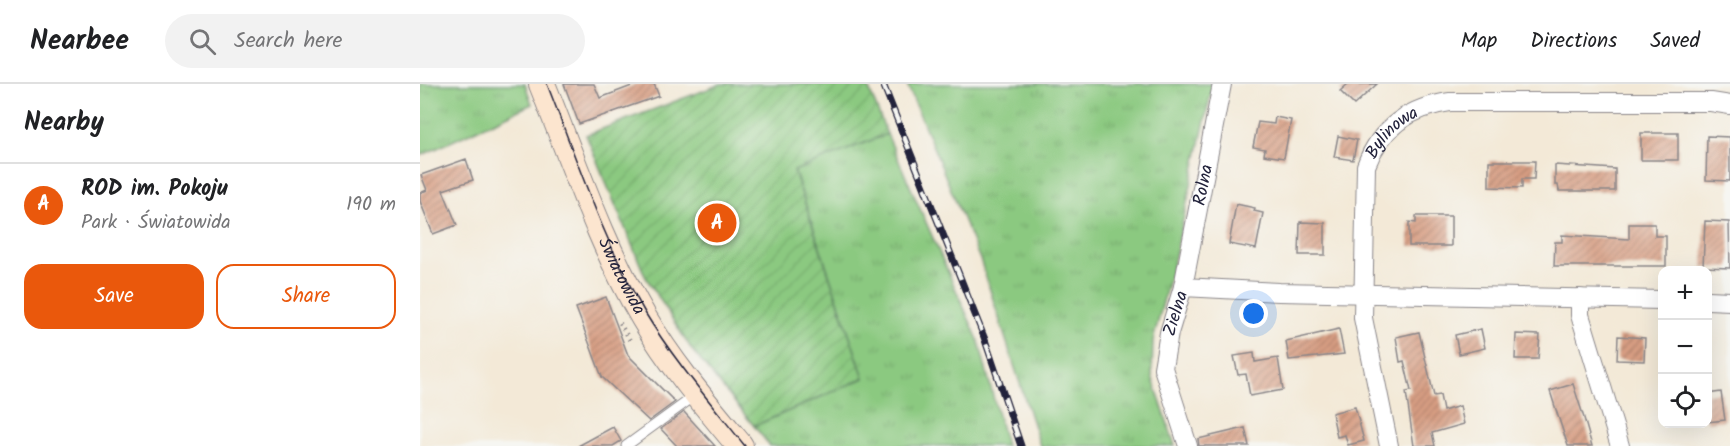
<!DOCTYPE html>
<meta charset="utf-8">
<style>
body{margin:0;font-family:Kalam,sans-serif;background:#f2f2f2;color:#202124}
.controls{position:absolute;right:18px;bottom:18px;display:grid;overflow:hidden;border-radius:12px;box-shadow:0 6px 24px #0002}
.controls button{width:54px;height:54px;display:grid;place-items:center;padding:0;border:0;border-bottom:2px solid #e0e0e0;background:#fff;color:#202124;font:30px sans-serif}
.you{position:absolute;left:834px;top:230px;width:21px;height:21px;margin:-15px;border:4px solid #fff;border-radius:50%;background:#1a73e8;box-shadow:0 0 0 9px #1a73e833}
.badge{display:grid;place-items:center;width:39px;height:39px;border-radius:50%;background:#ea580c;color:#fff;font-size:20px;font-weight:700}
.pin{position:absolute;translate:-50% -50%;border:3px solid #fff;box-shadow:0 2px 6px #0006}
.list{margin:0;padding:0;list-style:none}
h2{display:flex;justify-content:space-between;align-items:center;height:78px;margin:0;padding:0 24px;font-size:26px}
h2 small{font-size:20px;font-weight:400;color:#757577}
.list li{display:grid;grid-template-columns:39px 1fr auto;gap:18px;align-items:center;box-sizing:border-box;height:84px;padding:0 24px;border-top:2px solid #e0e0e0}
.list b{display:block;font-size:22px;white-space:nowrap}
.list p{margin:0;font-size:20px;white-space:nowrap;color:#757577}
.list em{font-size:20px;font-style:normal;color:#757577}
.actions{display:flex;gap:12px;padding:18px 24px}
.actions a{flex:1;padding:14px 0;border:2px solid #ea580c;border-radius:18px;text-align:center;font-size:21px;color:#ea580c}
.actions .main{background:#ea580c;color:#fff}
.icon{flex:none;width:33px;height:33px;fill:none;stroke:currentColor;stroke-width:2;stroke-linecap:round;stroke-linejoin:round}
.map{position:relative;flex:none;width:1310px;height:362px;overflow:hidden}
header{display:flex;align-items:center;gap:36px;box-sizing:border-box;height:84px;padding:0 30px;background:#fff;border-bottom:2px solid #e0e0e0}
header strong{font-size:28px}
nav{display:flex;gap:33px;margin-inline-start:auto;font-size:21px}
.search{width:420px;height:54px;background:#f2f2f2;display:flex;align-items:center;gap:15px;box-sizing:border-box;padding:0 21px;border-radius:33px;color:#757577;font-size:22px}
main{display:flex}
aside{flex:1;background:#fff}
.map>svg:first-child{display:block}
.grass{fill:url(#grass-tufts);stroke:#56765e;stroke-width:1.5}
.garden{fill:url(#garden-furrows);stroke:#56765e;stroke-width:1.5}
.building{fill:url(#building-hatch)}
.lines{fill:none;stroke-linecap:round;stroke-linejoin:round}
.lane-casing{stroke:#8a8689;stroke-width:11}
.street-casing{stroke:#8a8689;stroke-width:20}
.secondary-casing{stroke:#8a8689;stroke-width:28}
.path{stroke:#8a8689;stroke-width:4;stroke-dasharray:1.5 4.5;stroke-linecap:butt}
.lane{stroke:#fff;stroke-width:9}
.street{stroke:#fff;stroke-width:18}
.secondary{stroke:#fce5cf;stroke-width:26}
.tram{stroke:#22223b;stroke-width:1.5}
.rail-casing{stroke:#22223b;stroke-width:7}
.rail{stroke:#f6f6f2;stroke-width:4.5;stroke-dasharray:14;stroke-linecap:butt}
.labels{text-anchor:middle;stroke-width:5;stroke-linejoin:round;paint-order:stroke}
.street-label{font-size:18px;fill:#22223b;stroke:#f6f6f2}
</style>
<header>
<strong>Nearbee</strong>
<div class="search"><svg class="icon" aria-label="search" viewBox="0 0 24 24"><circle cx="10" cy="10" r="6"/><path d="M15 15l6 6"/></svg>Search here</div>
<nav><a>Map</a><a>Directions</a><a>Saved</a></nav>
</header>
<main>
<aside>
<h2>Nearby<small></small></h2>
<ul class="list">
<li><span class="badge">A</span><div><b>ROD im. Pokoju</b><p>Park · Światowida</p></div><em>190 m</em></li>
</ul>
<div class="actions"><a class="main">Save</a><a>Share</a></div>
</aside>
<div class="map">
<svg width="1310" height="362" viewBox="0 0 1310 362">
<defs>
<pattern id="grass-tufts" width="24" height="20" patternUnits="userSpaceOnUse" patternTransform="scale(1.5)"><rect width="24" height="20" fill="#8bc980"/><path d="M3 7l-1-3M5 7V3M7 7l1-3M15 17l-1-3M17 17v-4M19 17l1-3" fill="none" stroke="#78ac70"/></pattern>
<pattern id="garden-furrows" width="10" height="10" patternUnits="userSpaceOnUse" patternTransform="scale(1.5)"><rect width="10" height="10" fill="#8bc980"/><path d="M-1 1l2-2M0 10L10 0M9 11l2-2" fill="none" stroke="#78ac70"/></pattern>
<pattern id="building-hatch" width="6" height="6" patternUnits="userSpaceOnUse" patternTransform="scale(1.5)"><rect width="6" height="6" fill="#d79d82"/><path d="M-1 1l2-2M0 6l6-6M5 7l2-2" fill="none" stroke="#ae806c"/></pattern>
</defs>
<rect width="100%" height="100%" fill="#f6f6f2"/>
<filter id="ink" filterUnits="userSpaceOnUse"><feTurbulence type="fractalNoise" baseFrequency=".0167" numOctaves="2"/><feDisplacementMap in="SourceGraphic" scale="12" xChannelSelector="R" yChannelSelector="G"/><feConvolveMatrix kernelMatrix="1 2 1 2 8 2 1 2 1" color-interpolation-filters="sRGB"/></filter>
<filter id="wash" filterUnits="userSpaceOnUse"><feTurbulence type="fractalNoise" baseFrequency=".008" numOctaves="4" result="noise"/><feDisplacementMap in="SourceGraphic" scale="24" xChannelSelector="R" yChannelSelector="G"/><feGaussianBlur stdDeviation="1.35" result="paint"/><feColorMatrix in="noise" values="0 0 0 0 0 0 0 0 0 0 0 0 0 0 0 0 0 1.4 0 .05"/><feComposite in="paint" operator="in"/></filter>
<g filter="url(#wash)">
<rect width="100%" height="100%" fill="#f3e9d7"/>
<!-- grass -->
<path class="grass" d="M0,0H105L112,20L0,72Z
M487,0H793L757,164L733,257L732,292L755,362H620L561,178Z
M467,50L559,258L586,362H350L334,342L444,294L374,86Z"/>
<!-- garden -->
<path class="garden" d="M301,0H447L467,50L374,87L444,294L334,342L272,266L225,192L166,51Z"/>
<g id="blocks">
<!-- building -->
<path class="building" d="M144,0H174L180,14L217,0H234L239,12L159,40Z
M928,0H957L934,21L920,7Z
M855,33L871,36L864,74L844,71L845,65L833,63L838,38L854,40Z
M1221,49H1258V76H1221Z
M918,52L937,56L933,76L914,73Z
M1287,52L1310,53V97L1286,96Z
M46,75L53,96L23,106L37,141L13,150L0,117V109L7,106L1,91Z
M1069,77H1115L1114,95H1102V104L1069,103Z
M1135,81L1195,85V107H1139L1138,101H1135Z
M816,120L835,124L834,127L843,129L836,165L809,160Z
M996,132H1031V162H989V138L996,139Z
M1285,137L1309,138L1310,184L1283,183Z
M880,138L905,139V171H879Z
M1209,140H1235V152H1246V182H1134L1135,158H1142V151L1209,155Z
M186,213L208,271L255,318L229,337L182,293L156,224Z
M919,245L924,270L869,276L866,257Z
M1061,245L1065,264L1039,270L1035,251Z
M999,248L1014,312L1020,311L1023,327L1040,322L1044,340L1012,349L1015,362H994L986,308L991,307L984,277L980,278L976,253Z
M1096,250L1120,251L1118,275H1095Z
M1198,252L1225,254L1224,277L1197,276Z
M834,269L835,278L858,274L863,306L830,312L826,290L818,291L814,272Z
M1153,300L1164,334L1172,362H1148L1138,332L1130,307Z
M1301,308L1305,336L1287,338V310Z
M935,323L944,357L928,361L925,351L917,353L912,329Z
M264,328L295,362H257L241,345Z
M193,343L201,357L193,362H158Z
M825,344L829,362H779L778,355Z"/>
</g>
</g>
<g filter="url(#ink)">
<use href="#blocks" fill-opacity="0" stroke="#8a8689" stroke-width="1.5"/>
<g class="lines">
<defs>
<path id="lane" d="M206,362L276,311"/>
<g id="street">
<path id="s1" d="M763,203L802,0"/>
<path d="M1160,214V231L1200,362"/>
<path d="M1288,216L1310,217"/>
<path id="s2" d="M768,362L743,284L749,249L763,203L859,208L1242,216"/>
<path id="s3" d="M969,362L943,234L946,82C960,44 990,23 1030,18H1291L1310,21"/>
</g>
<g id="secondary">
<path id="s4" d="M122,0C154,79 181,161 224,234C251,280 286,321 320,362"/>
</g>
</defs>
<!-- lane casing -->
<use href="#lane" class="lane-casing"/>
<!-- street casing -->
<use href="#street" class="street-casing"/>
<!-- secondary casing -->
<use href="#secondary" class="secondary-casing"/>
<!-- path -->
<path class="path" d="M200,239L211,258"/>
<!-- lane -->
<use href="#lane" class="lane"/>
<!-- street -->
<use href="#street" class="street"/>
<!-- secondary -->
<use href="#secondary" class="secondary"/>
<!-- tram -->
<path class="tram" d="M127,0C157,76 183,156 224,227C253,275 290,318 325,362"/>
<defs>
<path id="rail" d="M463,0L564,253L601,362"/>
</defs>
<!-- rail casing -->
<use href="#rail" class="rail-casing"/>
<!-- rail -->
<use href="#rail" class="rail"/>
</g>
</g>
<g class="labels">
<!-- street labels -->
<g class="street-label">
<text dy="6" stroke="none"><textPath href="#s3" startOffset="326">Bylinowa</textPath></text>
<text dy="6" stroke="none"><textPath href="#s1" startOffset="104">Rolna</textPath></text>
<text dy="6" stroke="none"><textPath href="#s4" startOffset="208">Światowida</textPath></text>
<text dy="6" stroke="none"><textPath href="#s2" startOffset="138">Zielna</textPath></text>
</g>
</g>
</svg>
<div class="controls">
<button>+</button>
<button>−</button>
<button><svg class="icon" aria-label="locate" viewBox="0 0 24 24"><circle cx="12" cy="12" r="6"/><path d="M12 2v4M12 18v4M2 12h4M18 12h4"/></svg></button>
</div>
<div class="you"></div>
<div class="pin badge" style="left:297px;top:139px">A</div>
</div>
</main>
